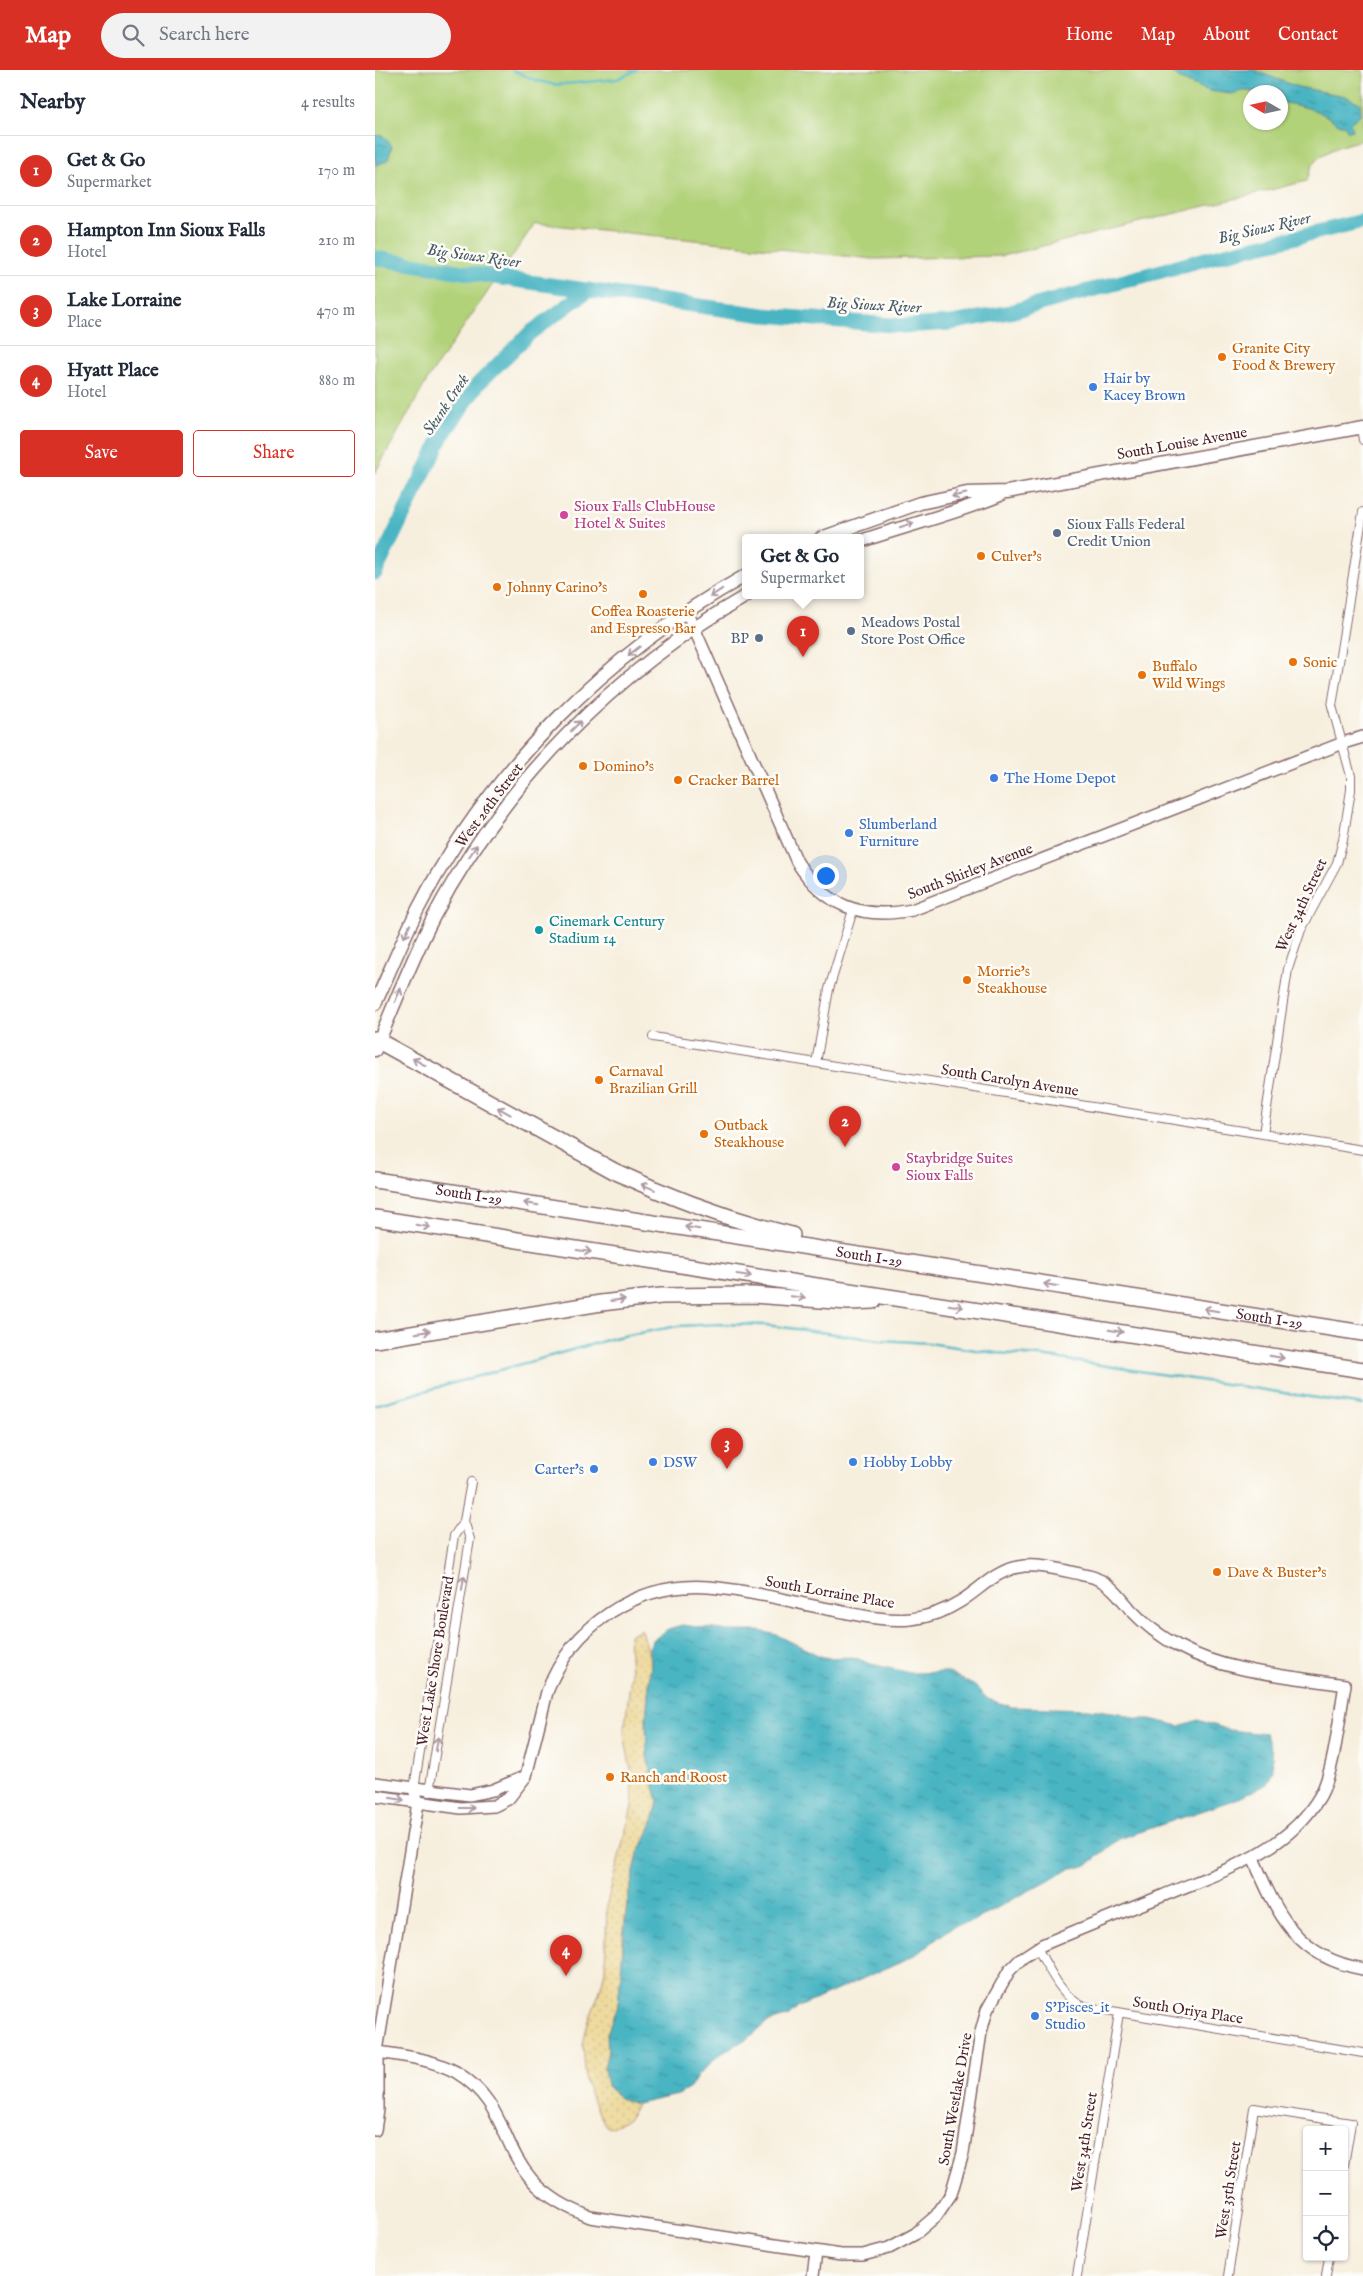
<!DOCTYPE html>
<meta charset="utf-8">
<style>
body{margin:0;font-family:"IM FELL English",serif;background:#f2f2f3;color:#1f2937}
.controls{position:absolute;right:15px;bottom:15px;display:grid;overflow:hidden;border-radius:5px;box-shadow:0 1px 4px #0004}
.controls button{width:45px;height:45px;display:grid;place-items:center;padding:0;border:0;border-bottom:1px solid #e0e1e3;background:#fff;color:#1f2937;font:25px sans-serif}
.compass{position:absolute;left:868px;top:15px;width:45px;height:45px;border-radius:50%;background:#fff;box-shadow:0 1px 4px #0004;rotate:279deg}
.you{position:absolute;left:450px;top:805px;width:18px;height:18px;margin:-12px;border:4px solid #fff;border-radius:50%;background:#1a73e8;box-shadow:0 0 0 8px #1a73e833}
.badge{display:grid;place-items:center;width:32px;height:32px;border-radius:50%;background:#d93025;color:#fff;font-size:16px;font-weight:700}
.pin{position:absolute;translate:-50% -41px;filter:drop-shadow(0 1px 2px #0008)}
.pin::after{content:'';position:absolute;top:26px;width:18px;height:15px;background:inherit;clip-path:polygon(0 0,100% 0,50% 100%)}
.popup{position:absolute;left:367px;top:464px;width:122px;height:65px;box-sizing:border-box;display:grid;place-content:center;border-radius:5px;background:#fff;filter:drop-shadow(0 1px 4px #0005);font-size:16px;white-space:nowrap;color:#747a83}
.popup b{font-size:19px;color:#1f2937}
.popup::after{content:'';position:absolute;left:50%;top:100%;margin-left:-10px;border:10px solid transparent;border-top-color:#fff}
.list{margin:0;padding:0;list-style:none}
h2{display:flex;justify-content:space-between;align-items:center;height:65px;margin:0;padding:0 20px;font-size:21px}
h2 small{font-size:16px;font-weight:400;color:#747a83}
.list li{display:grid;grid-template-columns:32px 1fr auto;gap:15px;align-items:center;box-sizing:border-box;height:70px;padding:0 20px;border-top:1px solid #e0e1e3}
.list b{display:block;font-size:19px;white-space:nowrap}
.list p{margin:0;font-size:16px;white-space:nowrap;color:#747a83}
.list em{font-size:16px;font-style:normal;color:#747a83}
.actions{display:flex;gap:10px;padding:15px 20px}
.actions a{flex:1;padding:11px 0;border:1px solid #d93025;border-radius:5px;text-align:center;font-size:18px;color:#d93025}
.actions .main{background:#d93025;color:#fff}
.icon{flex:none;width:28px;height:28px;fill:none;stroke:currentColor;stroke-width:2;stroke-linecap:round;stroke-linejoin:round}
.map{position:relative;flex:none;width:988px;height:2206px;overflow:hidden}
header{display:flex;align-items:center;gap:30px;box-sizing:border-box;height:70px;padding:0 25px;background:#d93025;color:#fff}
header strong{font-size:24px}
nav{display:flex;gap:28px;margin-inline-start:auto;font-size:18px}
.search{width:350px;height:45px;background:#f2f2f3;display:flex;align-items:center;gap:12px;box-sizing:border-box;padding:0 18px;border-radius:28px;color:#747a83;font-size:19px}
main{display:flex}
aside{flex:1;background:#fff}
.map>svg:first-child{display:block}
.grass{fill:#b2d27a;stroke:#7e7852;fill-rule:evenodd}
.sand{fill:url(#sand-dots);stroke:#9c7c64}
.water{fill:url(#water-ripples);stroke:#496a77}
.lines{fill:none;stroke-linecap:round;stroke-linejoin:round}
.stream{stroke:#48b5c3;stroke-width:2.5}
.river{stroke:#48b5c3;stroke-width:15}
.street-casing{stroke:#87686a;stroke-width:10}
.secondary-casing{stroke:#87686a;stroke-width:14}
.primary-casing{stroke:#87686a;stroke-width:15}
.highway-casing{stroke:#87686a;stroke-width:18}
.street{stroke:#fff;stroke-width:8}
.secondary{stroke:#fff;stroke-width:11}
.primary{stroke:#fff;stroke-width:12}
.highway{stroke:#fff;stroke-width:15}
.oneway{stroke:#ae9aa0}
.food-dot{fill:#e8710a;stroke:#fdfcf7;stroke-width:2}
.shop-dot{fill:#3f7fe0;stroke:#fdfcf7;stroke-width:2}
.hotel-dot{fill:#d1479c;stroke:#fdfcf7;stroke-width:2}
.service-dot{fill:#5c6f8a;stroke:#fdfcf7;stroke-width:2}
.culture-dot{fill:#0f9aa8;stroke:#fdfcf7;stroke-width:2}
.labels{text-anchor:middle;stroke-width:5;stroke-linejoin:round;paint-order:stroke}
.food-label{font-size:15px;fill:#c56008;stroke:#fdfcf7;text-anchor:start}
.shop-label{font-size:15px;fill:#366cbe;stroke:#fdfcf7;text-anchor:start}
.street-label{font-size:15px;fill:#4a1f2b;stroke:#fdfcf7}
.hotel-label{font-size:15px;fill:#b23c85;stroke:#fdfcf7;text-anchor:start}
.service-label{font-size:15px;fill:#4e5e75;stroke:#fdfcf7;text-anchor:start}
.culture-label{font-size:15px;fill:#0d838f;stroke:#fdfcf7;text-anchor:start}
.water-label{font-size:16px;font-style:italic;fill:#495b68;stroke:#fdfcf7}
</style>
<header>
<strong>Map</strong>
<div class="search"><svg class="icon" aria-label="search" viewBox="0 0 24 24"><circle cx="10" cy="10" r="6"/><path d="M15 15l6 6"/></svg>Search here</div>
<nav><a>Home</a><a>Map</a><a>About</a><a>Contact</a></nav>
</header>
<main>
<aside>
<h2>Nearby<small>4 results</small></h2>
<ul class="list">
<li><span class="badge">1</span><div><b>Get &amp; Go</b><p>Supermarket</p></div><em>170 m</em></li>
<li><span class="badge">2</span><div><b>Hampton Inn Sioux Falls</b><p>Hotel</p></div><em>210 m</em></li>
<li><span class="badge">3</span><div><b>Lake Lorraine</b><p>Place</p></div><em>470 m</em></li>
<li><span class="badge">4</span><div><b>Hyatt Place</b><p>Hotel</p></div><em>880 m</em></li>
</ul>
<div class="actions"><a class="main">Save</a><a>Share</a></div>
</aside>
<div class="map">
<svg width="988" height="2206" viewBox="0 0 988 2206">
<defs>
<pattern id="sand-dots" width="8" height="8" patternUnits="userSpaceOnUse" patternTransform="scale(1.25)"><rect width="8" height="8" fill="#eeda9e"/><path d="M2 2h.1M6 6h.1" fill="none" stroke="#cebb88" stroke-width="1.8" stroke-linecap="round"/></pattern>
<pattern id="water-ripples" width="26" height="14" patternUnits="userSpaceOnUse" patternTransform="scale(1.25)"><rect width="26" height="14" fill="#48b5c3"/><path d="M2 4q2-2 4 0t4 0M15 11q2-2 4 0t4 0" fill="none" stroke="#3e939f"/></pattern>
</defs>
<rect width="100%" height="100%" fill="#fdfcf7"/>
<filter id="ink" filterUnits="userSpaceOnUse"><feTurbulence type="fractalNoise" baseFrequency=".02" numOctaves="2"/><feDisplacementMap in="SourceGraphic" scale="10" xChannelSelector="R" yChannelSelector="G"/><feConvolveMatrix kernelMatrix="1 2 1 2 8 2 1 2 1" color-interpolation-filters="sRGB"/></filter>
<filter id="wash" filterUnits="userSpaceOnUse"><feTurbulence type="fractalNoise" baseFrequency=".0096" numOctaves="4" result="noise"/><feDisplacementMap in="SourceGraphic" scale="20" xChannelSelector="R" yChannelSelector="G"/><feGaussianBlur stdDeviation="1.12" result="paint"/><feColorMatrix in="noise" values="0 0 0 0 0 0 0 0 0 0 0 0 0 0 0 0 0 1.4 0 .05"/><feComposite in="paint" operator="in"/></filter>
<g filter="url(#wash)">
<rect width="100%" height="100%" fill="#f7efde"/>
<!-- grass -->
<path class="grass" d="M0,0H988V70C973,73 945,81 937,96C935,100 934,106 932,111L627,186L498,189L160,153L54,307L0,403ZM876,22H906V52H876Z"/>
<!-- sand -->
<path class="sand" d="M265,1560H267L276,1592L271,1648L272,1686L283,1732L277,1756L263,1784L252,1833L248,1865L246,1914L243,1935L232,1964L233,1980L229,1999L257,2033L262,2034L254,2049L234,2058L231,2056L219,2034L211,2013L208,1975L212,1956L225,1920L230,1901L232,1833L258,1733L256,1701L249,1664L256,1604L254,1565Z"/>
<!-- water -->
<path class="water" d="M793,0H878L923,17L970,26L985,33L986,44L975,53L977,60L973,61L969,55H965C941,38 934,38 906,32V22L868,21L856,24L834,21L805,9Z
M0,65L8,66L17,76L13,90L2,95H0Z
M307,1555L354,1561H385L402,1565L445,1586L454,1588L478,1587L496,1594L535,1603L573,1602L600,1616L613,1629L637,1637L714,1639L745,1643L763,1649H775L805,1656L823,1650L854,1660L891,1664L897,1682L898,1701L892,1714L859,1730L744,1769L712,1795L703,1798H696L596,1852L577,1857L543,1883L525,1892L424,1937L414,1946L391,1953L376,1966L344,1985L323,2005L315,2018L303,2025L262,2034L244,2028L232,2016L229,1999L233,1980L232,1964L243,1935L252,1833L263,1784L277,1755L283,1732L272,1686L271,1648L276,1592L274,1578L277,1571L293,1559Z"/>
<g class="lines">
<!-- stream -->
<path class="stream" d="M137,0L160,10L180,15L242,9L262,0
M0,1335L243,1267L303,1256L346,1254L391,1255L505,1270L554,1273L621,1283L666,1286L988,1335"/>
<!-- river -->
<path class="river" d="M0,188L126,208L389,245L529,256L576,253L635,242L838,187L988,151
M0,503L67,366L103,314L155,263L214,220"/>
</g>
</g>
<g filter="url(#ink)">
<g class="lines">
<defs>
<path id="street" d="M986,357L988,370
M278,967L988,1080
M441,993L454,919L478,840
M888,1064L913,899L926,860L962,793L968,770L976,720V706L957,636L988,442
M39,1719L79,1466L89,1451L96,1412
M54,1722L95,1469L89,1451
M662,1878C674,1898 685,1925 707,1936L988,1983
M702,2206L744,1943
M853,2206L879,2038L976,2053L969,2095
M951,2206L954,2187"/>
<path id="secondary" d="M312,542L422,792C450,836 486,850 537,840L968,673L988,667
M0,1713L95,1725L118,1720L149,1707
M0,1726L86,1738L119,1736L133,1729L151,1706L172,1622C197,1555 262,1512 333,1517C371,1520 410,1530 448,1538C476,1543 507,1552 536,1549C553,1547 572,1540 586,1531C605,1519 621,1501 643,1497C663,1493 686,1500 705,1504C711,1506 717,1506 722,1509C736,1514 746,1528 755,1539C769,1554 786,1567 805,1577C852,1603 917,1606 970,1615C964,1647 960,1699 945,1726C912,1783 844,1802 787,1826C747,1842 707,1858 667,1875L647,1888L634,1901L612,1940L606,1962L588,2083L576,2124L561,2146L540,2164L514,2178L488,2185H466L215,2147C193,2138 173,2128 157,2110C125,2073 130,2032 81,2002C57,1989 29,1986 3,1982
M878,1788C902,1843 921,1888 988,1899
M0,1993L43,1733L39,1719
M0,2060L3,2040V1986
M438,2206L441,2182"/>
<path id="primary" d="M446,468L545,433L592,423L632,422L988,357
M486,471C532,455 580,444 625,425
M0,934C14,903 27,871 42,841C114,700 233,582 370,506
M0,980C19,936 36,891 58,848C128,714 240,601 371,526"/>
<g id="highway">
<path d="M0,969L239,1101C296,1128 356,1150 417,1165"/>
<path id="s1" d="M0,1110L988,1263"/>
<path d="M0,1148L988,1300"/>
<path d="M0,1270L226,1233L286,1226L378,1225L473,1232L498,1231"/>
</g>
</defs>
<!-- street casing -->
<use href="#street" class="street-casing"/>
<!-- secondary casing -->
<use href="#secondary" class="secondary-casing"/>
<!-- primary casing -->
<use href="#primary" class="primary-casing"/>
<!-- highway casing -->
<use href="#highway" class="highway-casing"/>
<!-- street -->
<use href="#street" class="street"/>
<!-- secondary -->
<use href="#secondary" class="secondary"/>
<!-- primary -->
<use href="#primary" class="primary"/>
<!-- highway -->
<use href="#highway" class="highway"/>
</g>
<!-- one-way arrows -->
<defs><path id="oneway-shaft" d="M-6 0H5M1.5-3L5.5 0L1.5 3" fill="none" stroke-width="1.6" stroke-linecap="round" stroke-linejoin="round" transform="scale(1.25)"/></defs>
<g class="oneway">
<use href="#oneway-shaft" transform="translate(584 425) rotate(169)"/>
<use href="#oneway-shaft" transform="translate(532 455) rotate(-18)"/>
<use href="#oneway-shaft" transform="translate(341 523) rotate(146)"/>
<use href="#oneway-shaft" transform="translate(259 581) rotate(142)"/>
<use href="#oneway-shaft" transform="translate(201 656) rotate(-45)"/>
<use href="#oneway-shaft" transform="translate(98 781) rotate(-56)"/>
<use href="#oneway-shaft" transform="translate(32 861) rotate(115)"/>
<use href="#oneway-shaft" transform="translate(23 925) rotate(-67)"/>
<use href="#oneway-shaft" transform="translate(44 992) rotate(-151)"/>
<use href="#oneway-shaft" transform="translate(129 1041) rotate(-151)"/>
<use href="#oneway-shaft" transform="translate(273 1117) rotate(-157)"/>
<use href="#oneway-shaft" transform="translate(156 1134) rotate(-171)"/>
<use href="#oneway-shaft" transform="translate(48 1156) rotate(9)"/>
<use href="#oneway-shaft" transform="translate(317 1158) rotate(-171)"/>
<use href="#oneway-shaft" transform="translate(209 1181) rotate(8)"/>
<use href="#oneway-shaft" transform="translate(369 1205) rotate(8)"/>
<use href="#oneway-shaft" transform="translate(676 1215) rotate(-171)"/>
<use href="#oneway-shaft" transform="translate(423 1227) rotate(6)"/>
<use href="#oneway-shaft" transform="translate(243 1230) rotate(-7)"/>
<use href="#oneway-shaft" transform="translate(581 1236) rotate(9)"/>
<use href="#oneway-shaft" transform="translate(836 1240) rotate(-171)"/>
<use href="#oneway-shaft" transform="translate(741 1261) rotate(9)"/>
<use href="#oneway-shaft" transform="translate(48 1262) rotate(-10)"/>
<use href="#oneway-shaft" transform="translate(902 1287) rotate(9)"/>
<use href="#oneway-shaft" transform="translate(88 1513) rotate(-81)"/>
<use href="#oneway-shaft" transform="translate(62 1674) rotate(-81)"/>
<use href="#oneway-shaft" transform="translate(22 1729) rotate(10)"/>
<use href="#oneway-shaft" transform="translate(92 1738)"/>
</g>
</g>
<!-- markers -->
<g class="food-dot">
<circle cx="847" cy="287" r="5"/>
<circle cx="606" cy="486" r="5"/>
<circle cx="122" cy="517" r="5"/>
<circle cx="268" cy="524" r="5"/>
<circle cx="918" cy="592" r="5"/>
<circle cx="767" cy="605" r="5"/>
<circle cx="208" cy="696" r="5"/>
<circle cx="303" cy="710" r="5"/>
<circle cx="592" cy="910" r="5"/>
<circle cx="224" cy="1010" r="5"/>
<circle cx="329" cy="1064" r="5"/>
<circle cx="842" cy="1502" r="5"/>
<circle cx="235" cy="1707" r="5"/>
</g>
<g class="shop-dot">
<circle cx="718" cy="317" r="5"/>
<circle cx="619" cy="708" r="5"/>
<circle cx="474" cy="763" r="5"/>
<circle cx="278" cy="1392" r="5"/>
<circle cx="478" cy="1392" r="5"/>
<circle cx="219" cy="1399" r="5"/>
<circle cx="660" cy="1946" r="5"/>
</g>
<g class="hotel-dot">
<circle cx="189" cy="445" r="5"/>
<circle cx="521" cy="1097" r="5"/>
</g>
<g class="service-dot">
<circle cx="682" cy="463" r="5"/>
<circle cx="476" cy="561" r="5"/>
<circle cx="384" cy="568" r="5"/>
</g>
<circle class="culture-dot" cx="164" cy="860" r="5"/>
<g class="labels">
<!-- food labels -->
<g class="food-label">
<text x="857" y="283">Granite City<tspan x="857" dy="17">Food &amp; Brewery</tspan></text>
<text x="616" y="491">Culver's</text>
<text x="132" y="522">Johnny Carino's</text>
<text x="268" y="546" text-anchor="middle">Coffea Roasterie<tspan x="268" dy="17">and Espresso Bar</tspan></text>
<text x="928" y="597">Sonic</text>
<text x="777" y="601">Buffalo<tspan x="777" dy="17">Wild Wings</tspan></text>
<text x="218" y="701">Domino's</text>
<text x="313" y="715">Cracker Barrel</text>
<text x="602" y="906">Morrie's<tspan x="602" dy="17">Steakhouse</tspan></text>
<text x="234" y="1006">Carnaval<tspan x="234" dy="17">Brazilian Grill</tspan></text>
<text x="339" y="1060">Outback<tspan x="339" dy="17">Steakhouse</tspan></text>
<text x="852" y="1507">Dave &amp; Buster's</text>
<text x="245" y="1712">Ranch and Roost</text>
</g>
<!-- shop labels -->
<g class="shop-label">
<text x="728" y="313">Hair by<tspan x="728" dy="17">Kacey Brown</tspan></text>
<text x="629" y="713">The Home Depot</text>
<text x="484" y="759">Slumberland<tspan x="484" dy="17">Furniture</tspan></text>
<text x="288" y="1397">DSW</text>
<text x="488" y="1397">Hobby Lobby</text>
<text x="209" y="1404" text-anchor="end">Carter's</text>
<text x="670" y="1942">S'Pisces_it<tspan x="670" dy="17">Studio</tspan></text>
</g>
<!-- street labels -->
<g class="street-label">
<text transform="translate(807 373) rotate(-10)" y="5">South Louise Avenue</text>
<text transform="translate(114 735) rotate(-53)" y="5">West 26th Street</text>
<text transform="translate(595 801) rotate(-21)" y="5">South Shirley Avenue</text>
<text transform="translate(926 835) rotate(-65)" y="5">West 34th Street</text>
<text transform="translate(635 1010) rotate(9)" y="5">South Carolyn Avenue</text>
<text dy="5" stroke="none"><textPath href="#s1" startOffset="95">South I-29</textPath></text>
<text dy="5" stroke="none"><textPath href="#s1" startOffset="500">South I-29</textPath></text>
<text dy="5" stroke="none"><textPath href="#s1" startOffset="905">South I-29</textPath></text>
<text transform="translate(455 1522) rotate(10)" y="5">South Lorraine Place</text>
<text transform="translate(60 1591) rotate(-81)" y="5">West Lake Shore Boulevard</text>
<text transform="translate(813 1940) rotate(9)" y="5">South Oriya Place</text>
<text transform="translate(580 2029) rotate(-80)" y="5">South Westlake Drive</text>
<text transform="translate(709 2072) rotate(-81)" y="5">West 34th Street</text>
<text transform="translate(853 2120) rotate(-81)" y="5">West 35th Street</text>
</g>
<!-- hotel labels -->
<g class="hotel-label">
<text x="199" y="441">Sioux Falls ClubHouse<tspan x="199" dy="17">Hotel &amp; Suites</tspan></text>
<text x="531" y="1093">Staybridge Suites<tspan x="531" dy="17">Sioux Falls</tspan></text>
</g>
<!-- service labels -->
<g class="service-label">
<text x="692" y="459">Sioux Falls Federal<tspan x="692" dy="17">Credit Union</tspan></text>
<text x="486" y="557">Meadows Postal<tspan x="486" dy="17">Store Post Office</tspan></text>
<text x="374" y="573" text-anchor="end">BP</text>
</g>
<!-- culture labels -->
<g class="culture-label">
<text x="174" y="856">Cinemark Century<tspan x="174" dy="17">Stadium 14</tspan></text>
</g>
<!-- water labels -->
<g class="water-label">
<text transform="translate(889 157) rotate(-13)" y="6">Big Sioux River</text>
<text transform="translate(99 185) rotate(8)" y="6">Big Sioux River</text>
<text transform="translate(499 234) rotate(3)" y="6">Big Sioux River</text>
<text transform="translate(70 334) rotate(-56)" y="6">Skunk Creek</text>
</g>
</g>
</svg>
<div class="controls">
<button>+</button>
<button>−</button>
<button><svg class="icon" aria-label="locate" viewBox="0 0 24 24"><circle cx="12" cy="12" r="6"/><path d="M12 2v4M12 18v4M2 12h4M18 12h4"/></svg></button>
</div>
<svg class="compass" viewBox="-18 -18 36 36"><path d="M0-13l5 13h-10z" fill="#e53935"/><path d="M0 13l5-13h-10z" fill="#747a83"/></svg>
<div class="you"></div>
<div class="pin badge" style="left:428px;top:587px">1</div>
<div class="popup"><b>Get &amp; Go</b>Supermarket</div>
<div class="pin badge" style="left:470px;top:1077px">2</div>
<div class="pin badge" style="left:352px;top:1399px">3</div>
<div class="pin badge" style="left:191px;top:1906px">4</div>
</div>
</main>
